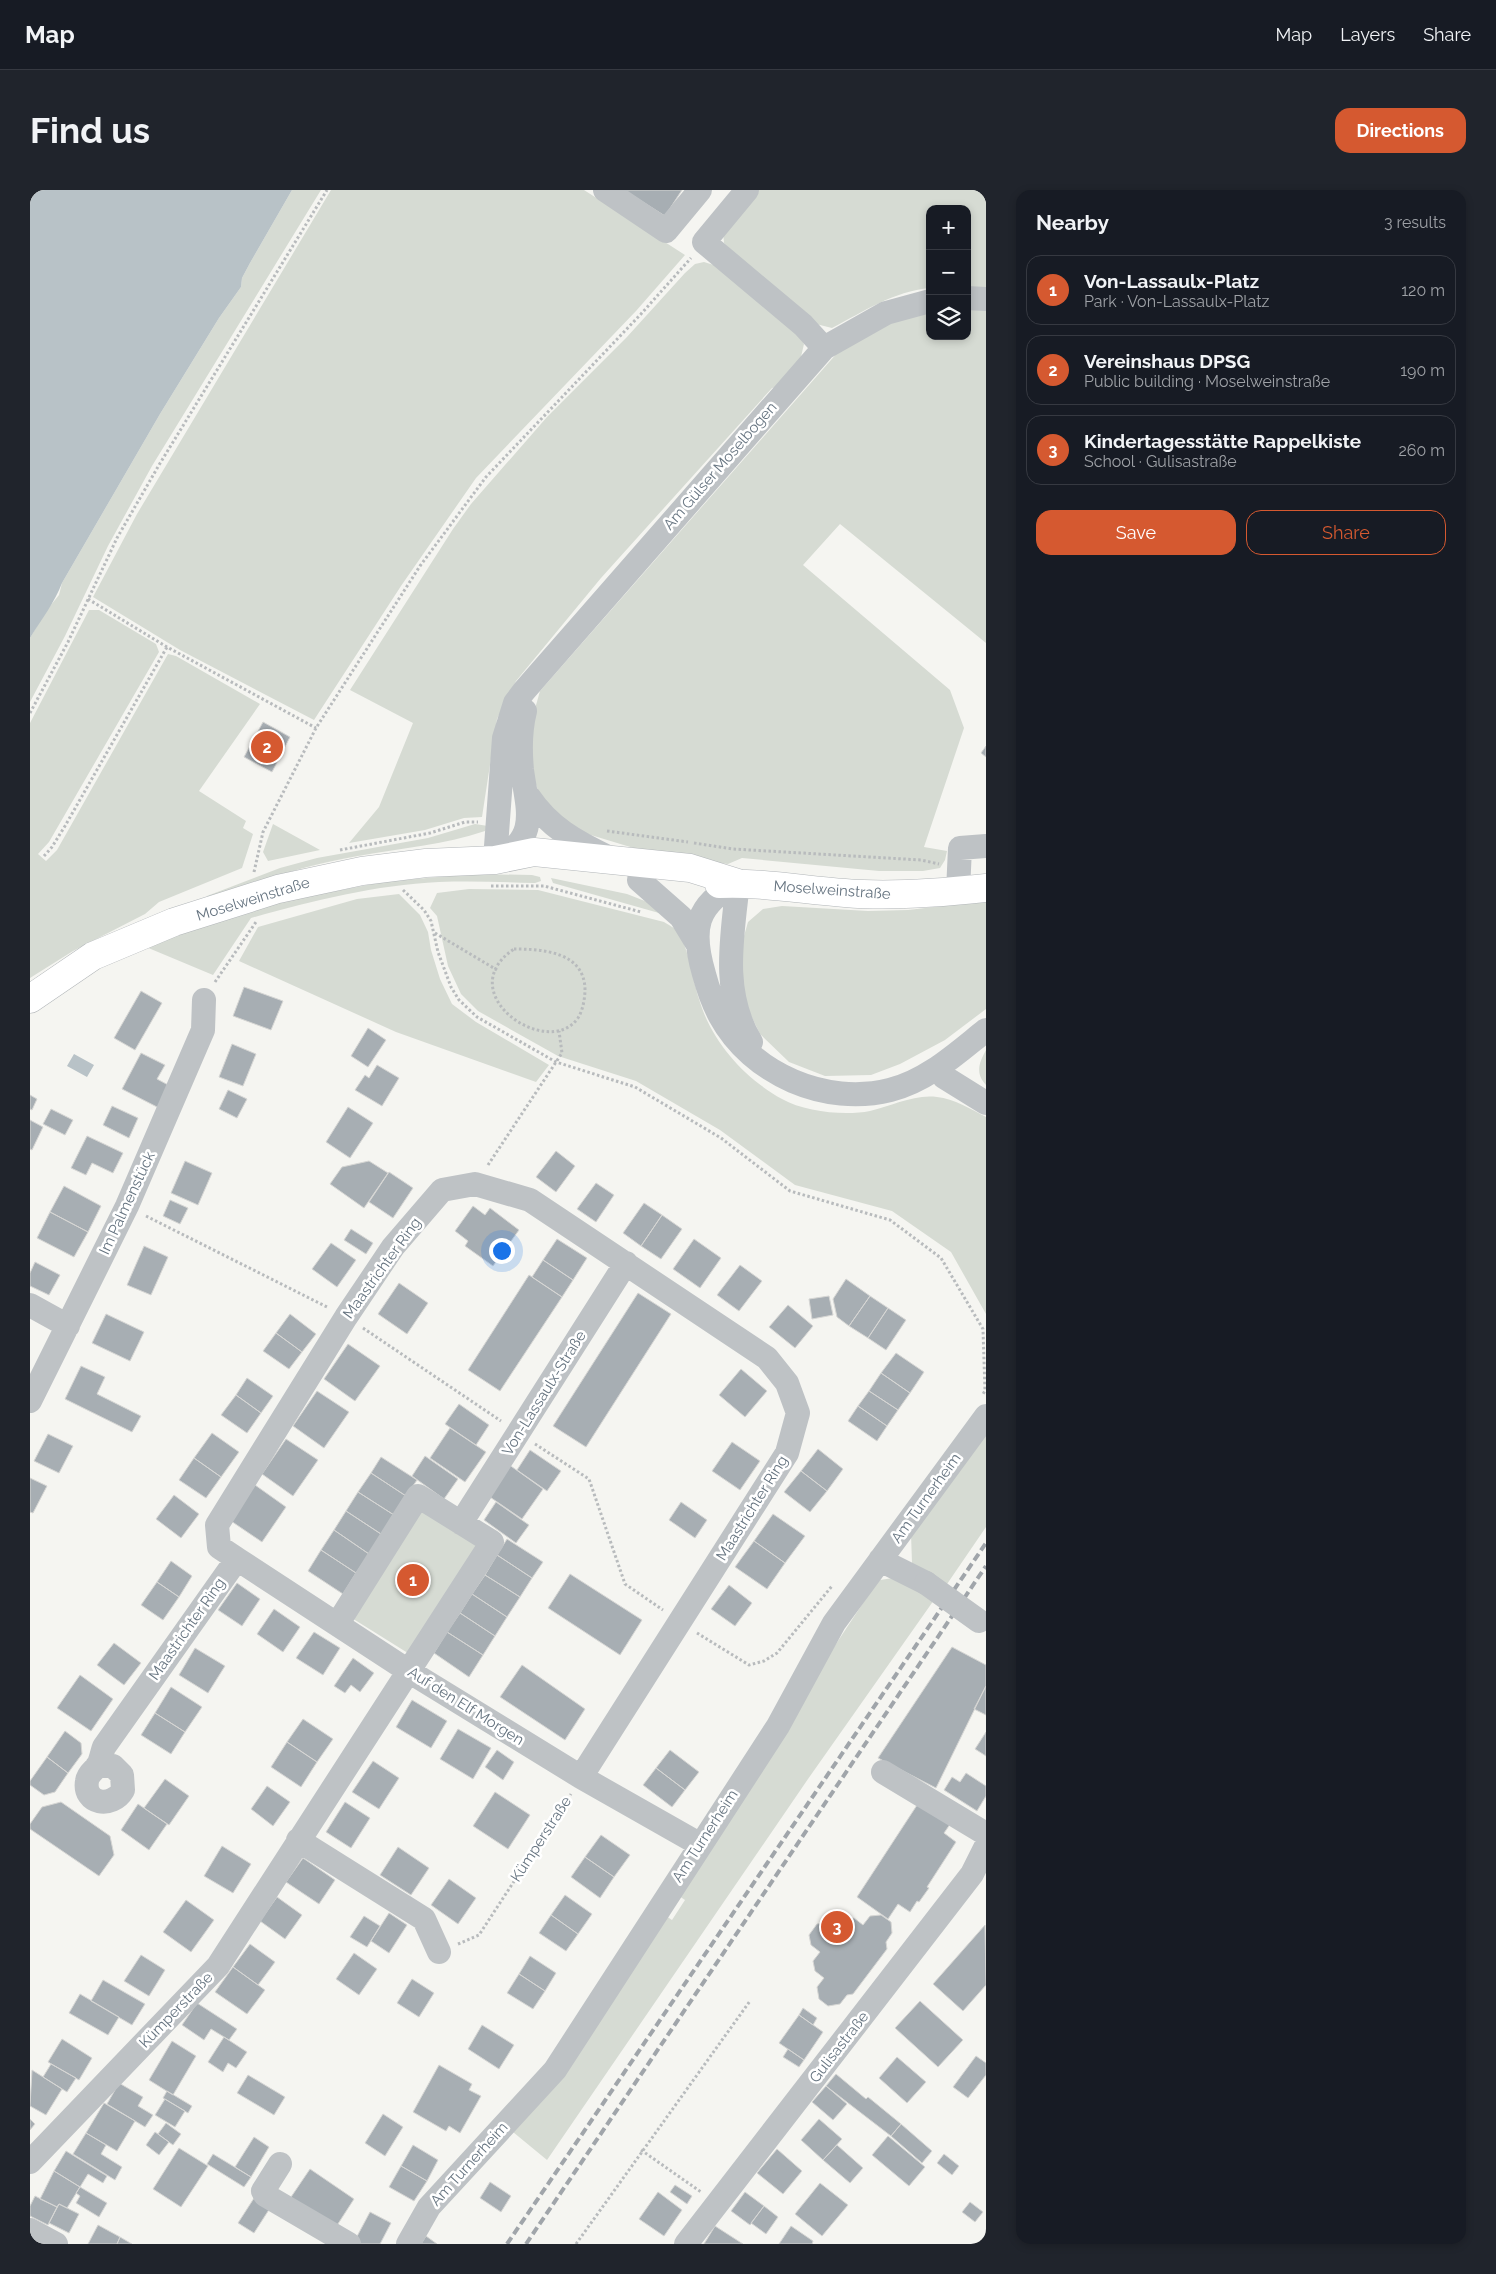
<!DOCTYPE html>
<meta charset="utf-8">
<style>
body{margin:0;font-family:Raleway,sans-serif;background:#20242c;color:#f1f3f6}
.controls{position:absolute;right:15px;top:15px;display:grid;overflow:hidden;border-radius:10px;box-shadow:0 2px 8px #0003}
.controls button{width:45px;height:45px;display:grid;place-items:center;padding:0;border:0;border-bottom:1px solid #363941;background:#171b24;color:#f1f3f6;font:25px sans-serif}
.you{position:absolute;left:471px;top:1060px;width:18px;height:18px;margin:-12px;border:4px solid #fff;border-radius:50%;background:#1a73e8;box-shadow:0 0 0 8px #1a73e833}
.badge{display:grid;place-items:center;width:32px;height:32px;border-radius:50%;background:#d55930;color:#fff;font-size:16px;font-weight:700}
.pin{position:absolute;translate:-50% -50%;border:2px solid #fff;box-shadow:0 1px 5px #0006}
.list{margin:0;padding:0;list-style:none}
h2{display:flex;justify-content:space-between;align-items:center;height:65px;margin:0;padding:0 20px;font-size:21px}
h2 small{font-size:16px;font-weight:400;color:#9ea1a6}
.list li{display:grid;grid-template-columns:32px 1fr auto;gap:15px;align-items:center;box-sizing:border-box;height:70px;margin:0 10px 10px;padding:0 10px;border:1px solid #363941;border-radius:15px}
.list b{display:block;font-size:19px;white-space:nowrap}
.list p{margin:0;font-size:16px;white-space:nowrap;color:#9ea1a6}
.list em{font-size:16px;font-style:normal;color:#9ea1a6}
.actions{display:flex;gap:10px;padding:15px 20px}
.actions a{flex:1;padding:11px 0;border:1px solid #d55930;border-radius:15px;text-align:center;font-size:18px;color:#d55930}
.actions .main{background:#d55930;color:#fff}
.icon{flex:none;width:28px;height:28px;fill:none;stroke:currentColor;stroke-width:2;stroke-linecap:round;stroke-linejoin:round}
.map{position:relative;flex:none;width:956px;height:2054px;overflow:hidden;border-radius:15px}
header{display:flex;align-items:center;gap:30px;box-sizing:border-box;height:70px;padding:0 25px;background:#171b24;border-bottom:1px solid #363941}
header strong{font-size:24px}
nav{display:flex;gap:28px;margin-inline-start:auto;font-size:18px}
.intro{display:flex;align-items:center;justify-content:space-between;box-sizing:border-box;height:120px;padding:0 30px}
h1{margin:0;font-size:35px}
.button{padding:12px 22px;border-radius:15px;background:#d55930;color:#fff;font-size:18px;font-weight:700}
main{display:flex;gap:30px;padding:0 30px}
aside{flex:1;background:#171b24;border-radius:15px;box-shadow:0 2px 8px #0003}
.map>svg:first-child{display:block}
.green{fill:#d6dbd3}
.water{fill:#b8c2c7}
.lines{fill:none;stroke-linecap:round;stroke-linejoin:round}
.ferry{stroke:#62757d;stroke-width:1;stroke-dasharray:6 5;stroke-linecap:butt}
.building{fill:#a7aeb3;stroke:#d6d6d4}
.major-casing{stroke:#b2b6b9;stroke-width:29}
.path{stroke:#b8bbbd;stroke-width:3;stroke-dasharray:2.5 2.5;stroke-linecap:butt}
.minor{stroke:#bec2c5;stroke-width:24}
.major{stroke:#fff;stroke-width:28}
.rail{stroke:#a0a5aa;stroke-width:4;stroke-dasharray:8 4;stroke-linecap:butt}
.minor-bridge{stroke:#bec2c5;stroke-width:24}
.labels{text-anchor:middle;stroke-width:5;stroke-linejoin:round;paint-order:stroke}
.street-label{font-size:15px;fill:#667480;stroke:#fff}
</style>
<header>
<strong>Map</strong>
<nav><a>Map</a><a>Layers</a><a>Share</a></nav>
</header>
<div class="intro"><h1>Find us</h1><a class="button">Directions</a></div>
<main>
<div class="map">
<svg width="956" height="2054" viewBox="0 0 956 2054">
<rect width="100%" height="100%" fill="#f5f5f1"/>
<!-- green -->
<path class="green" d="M262,0H291L122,276L78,356L35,446L0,512V448L16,421L29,405L32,393L130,224L189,128L211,97L212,88L220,73Z
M301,0H554L655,65L606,121L446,288L371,396L284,530L150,460L63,407L107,324Z
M727,0H956V100L937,97V19H900V98C864,101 833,122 802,138L786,134L707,67L694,53L693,41Z
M674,72L687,76L764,136L774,154L770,171L753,196L742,198L571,388L486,491L467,529L452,627L434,628L395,640L319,653L349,617L383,533L320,500L423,339L441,314L517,227L596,148L655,83L665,74Z
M900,117V146H937V117H956V453L810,334L773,375L920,500L934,538L894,657L917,661L915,670L910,678L893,681H849L712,668L698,674L630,666L541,639L511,610L504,588L501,565V533L510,501L808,162L828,145Z
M59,420H69L126,454L129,462L19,652L8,664L16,671L27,660L138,464L146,466L230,514L169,601L216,631L213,638L223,644L212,678L129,712L115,724L43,761L0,788V533Z
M243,634L290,660L238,671L233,662Z
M445,634L458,636L455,641C414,655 371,658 328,666C276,675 227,691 178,710L177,706L250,678L287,668L398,648Z
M441,684L502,685L510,687L511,691L505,693C473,692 441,691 409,692C345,695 282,711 221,728L183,785L116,757L229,716L353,692Z
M521,688L597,704L625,715L629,723L523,693Z
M439,699L508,700L634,732C638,735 644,737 647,741C657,751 664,794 669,809C681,851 714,888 752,909C775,922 815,926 840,921C862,916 884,904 907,907C924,909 941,919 956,927V1124L921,1062L862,1021L765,995L690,940L606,891L528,866L448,821L431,804L418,776L407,726L400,718L407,703Z
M369,704L390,725L398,742L401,760L410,789L422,814L446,832L519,875L506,892L366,842L209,771L228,737L327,709Z
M956,711V819L915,850L870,874L841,885L795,886L759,872L730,844L715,813L710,781L712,753L718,732L733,719L752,716L838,721L878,720Z
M956,860V895C945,883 949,873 956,860Z
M956,1240V1337L915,1397L882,1373L881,1344Z
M385,1315L450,1355L381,1465L317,1425Z
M863,1388L904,1410L778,1589L517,1970L483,1942L636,1726L642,1730L655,1710L649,1706L802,1460L845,1395L850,1390Z"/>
<!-- water -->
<path class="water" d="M0,0H262L220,73L212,88L211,97L189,128L130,224L32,393C25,412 11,430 0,448Z
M44,864L64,875L57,887L37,876Z"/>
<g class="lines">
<!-- ferry -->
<path class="ferry" d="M0,7L5,0"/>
</g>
<!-- building -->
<path class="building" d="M594,0H652L635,26Z
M233,532L260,547L242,582L214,567Z
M956,556V567L951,563Z
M214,797L253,811L241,840L203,826Z
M111,801L132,813L105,860L84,848Z
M338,838L356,850L338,877L321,866Z
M202,854L226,864L213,896L189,887Z
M111,863L135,875L127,889L140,896L129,918L92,899Z
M347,875L369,888L352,916L325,900L335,885L339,888Z
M198,900L217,909L207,928L189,919Z
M0,905L7,909L2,920L0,919Z
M82,916L108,928L99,948L73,935Z
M318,917L343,933L320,968L296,952Z
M21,919L43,930L35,945L13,934Z
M0,930L13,937L2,960L0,959Z
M57,946L93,963L83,983L62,973L56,985L41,978Z
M526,961L545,976L526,1002L506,987Z
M155,971L182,983L168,1015L141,1003Z
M339,971L358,983L334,1018L300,994L312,977Z
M359,982L383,998L363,1028L339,1012Z
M566,993L584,1005L566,1032L547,1019Z
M34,996L71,1016L58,1042L20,1022Z
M140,1010L158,1018L150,1034L133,1026Z
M614,1013L632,1025L611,1056L593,1043Z
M443,1016L455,1025L460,1018L489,1040L463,1076L435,1056L438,1051L425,1041Z
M20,1022L58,1042L44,1067L7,1048Z
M632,1025L652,1039L631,1069L611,1056Z
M321,1039L343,1053L336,1064L314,1050Z
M527,1049L557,1068L543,1090L513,1070Z
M664,1049L691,1068L670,1098L643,1079Z
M301,1053L326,1070L307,1097L282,1079Z
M114,1056L138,1067L121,1105L97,1095Z
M513,1070L543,1090L532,1107L502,1087Z
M5,1072L30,1085L19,1105L0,1096V1083Z
M710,1075L732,1091L709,1121L687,1105Z
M499,1085L532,1107L470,1201L438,1180Z
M816,1089L840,1106L819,1136L807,1127L803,1109Z
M369,1093L398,1113L377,1144L348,1124Z
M608,1103L641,1124L556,1257L523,1236Z
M799,1106L803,1125L782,1129L779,1109Z
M840,1106L858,1118L838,1148L819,1136Z
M758,1115L783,1136L765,1158L739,1137Z
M858,1118L876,1130L856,1160L838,1148Z
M76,1124L114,1142L100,1171L62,1153Z
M260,1124L286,1144L272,1162L246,1143Z
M246,1143L272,1162L259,1179L233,1161Z
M318,1154L350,1176L325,1211L294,1189Z
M866,1163L894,1182L880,1203L851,1183Z
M51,1176L75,1187L67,1204L111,1226L102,1242L35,1209Z
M711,1179L737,1201L715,1227L689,1205Z
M851,1183L880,1203L868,1220L839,1201Z
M217,1188L243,1206L231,1223L206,1205Z
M287,1201L319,1222L294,1258L263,1236Z
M839,1201L868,1220L857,1236L828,1216Z
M206,1205L231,1223L217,1243L191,1225Z
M429,1214L459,1235L446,1255L415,1234Z
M828,1216L857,1236L847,1251L818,1231Z
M420,1238L456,1262L435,1292L400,1268Z
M182,1243L209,1262L191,1287L164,1268Z
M18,1244L43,1256L29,1283L4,1271Z
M256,1249L288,1270L263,1306L232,1284Z
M702,1252L730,1271L710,1300L682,1281Z
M788,1259L813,1279L797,1301L771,1281Z
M500,1260L531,1281L517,1301L487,1280Z
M395,1266L428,1289L414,1309L382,1286Z
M351,1267L387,1290L376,1306L341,1283Z
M164,1268L191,1287L176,1308L149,1290Z
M478,1274L513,1299L492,1329L457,1305Z
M771,1281L797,1301L780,1322L754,1302Z
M341,1283L376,1306L364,1325L328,1302Z
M0,1288L17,1296L3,1323L0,1322Z
M225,1295L256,1317L232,1352L201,1331Z
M328,1302L364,1325L351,1344L316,1321Z
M144,1305L169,1324L151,1348L126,1329Z
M466,1312L499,1335L486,1353L454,1330Z
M651,1312L677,1330L665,1348L639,1330Z
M316,1321L351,1344L339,1364L304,1340Z
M743,1324L775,1346L755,1373L724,1351Z
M304,1340L339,1364L326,1383L291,1360Z
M477,1349L513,1372L502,1388L467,1365Z
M724,1351L755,1373L737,1399L705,1377Z
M291,1360L326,1383L313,1404L278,1381Z
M467,1365L502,1388L490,1407L455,1385Z
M141,1371L162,1386L149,1407L127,1392Z
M540,1384L612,1430L590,1465L518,1418Z
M455,1385L490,1407L477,1427L442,1404Z
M127,1392L149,1407L133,1430L111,1415Z
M207,1393L230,1409L212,1436L188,1420Z
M699,1395L722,1413L705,1436L681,1419Z
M442,1404L477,1427L465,1446L430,1423Z
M244,1419L270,1437L253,1462L227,1444Z
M430,1423L465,1446L453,1465L417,1442Z
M284,1442L310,1458L293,1485L266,1468Z
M417,1442L453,1465L439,1487L404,1463Z
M84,1453L111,1473L94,1495L67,1475Z
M922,1457L956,1475V1496L906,1598L848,1568Z
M165,1458L195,1476L178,1503L149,1485Z
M323,1468L344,1483L330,1502L321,1495L315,1503L304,1496Z
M492,1475L555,1519L535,1550L470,1507Z
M50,1485L83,1509L61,1541L27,1518Z
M956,1496V1525L944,1519Z
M141,1497L172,1517L155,1542L125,1523Z
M382,1510L417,1531L401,1558L366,1537Z
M125,1523L155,1542L141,1564L111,1545Z
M273,1529L303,1549L287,1572L257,1552Z
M428,1539L461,1558L443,1589L410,1569Z
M35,1541L51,1553L52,1564L38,1583L17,1567Z
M956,1542V1566L945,1559Z
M257,1552L287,1572L271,1597L241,1577Z
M467,1560L484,1572L473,1590L455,1577Z
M640,1560L669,1582L655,1600L626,1578Z
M17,1567L38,1583L25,1602L14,1605L0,1595V1591Z
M343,1571L369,1588L349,1619L322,1602Z
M626,1578L655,1600L642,1617L613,1595Z
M936,1583L956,1596V1606L947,1621L914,1600L922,1587L930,1592Z
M135,1589L159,1606L139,1635L114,1618Z
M237,1596L260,1612L243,1636L221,1619Z
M465,1602L500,1625L478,1659L443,1636Z
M891,1609L923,1630L914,1643L926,1652L897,1697L899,1698L889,1712L887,1711L880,1722L868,1714L858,1729L827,1707Z
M31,1612L80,1646L84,1665L69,1686L0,1639V1634L12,1617Z
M315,1612L340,1628L321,1658L296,1642Z
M108,1614L137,1634L119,1660L91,1640Z
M571,1645L600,1665L584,1687L555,1667Z
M192,1656L221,1674L203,1703L174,1686Z
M368,1657L399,1678L381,1705L350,1685Z
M555,1667L584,1687L570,1708L541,1687Z
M273,1668L305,1690L289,1714L256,1692Z
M419,1689L446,1708L428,1734L401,1715Z
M535,1705L562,1724L548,1744L521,1725Z
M247,1707L272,1725L255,1749L230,1731Z
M156,1710L184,1730L161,1762L133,1742Z
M359,1723L377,1735L359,1763L341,1751Z
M521,1725L548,1744L536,1761L509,1743Z
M851,1725L861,1732L862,1743L856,1752L857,1759L823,1804L817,1805L810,1814L798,1816L789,1809L787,1797L794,1788L785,1781L783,1771L790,1762L781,1755L779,1745L787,1734L798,1732L807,1739L814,1730L824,1728L833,1735L840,1726Z
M334,1726L350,1736L337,1757L320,1747Z
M955,1735L956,1795L933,1821L903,1794Z
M220,1754L245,1772L228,1795L203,1777Z
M324,1763L347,1779L329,1805L306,1789Z
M111,1765L135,1780L119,1806L94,1791Z
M500,1766L526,1783L515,1801L489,1784Z
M203,1777L235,1800L217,1824L185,1802Z
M489,1784L515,1801L503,1819L477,1803Z
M382,1789L404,1803L389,1827L367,1813Z
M73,1790L115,1814L102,1835L61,1811Z
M50,1804L89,1827L78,1845L39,1823Z
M890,1811L933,1850L908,1877L865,1838Z
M167,1813L207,1839L199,1850L181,1839L174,1850L152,1835Z
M773,1818L787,1828L783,1835L769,1825Z
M769,1825L793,1842L774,1870L749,1853Z
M452,1835L484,1855L469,1879L438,1859Z
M194,1847L217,1862L206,1878L198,1873L193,1882L178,1872Z
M32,1849L62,1868L49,1890L18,1872Z
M142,1851L166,1866L143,1905L119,1890Z
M758,1859L774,1870L769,1877L753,1867Z
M946,1866L956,1873V1885L938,1908L923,1897Z
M867,1867L896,1892L877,1913L849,1888Z
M21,1874L46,1888L37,1902L13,1887Z
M409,1875L442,1894L439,1900L451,1906L430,1943L419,1936L416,1941L383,1922Z
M2,1880L32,1899L16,1925L0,1916Z
M806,1884L836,1909L838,1907L871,1934L861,1946L796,1896Z
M218,1885L255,1907L244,1925L207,1903Z
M89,1893L113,1907L108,1916L123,1925L115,1937L77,1914Z
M796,1896L817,1914L803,1930L782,1912Z
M137,1901L162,1916L158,1923L133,1908Z
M135,1909L155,1921L145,1937L125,1925Z
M74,1913L105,1931L87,1961L56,1943Z
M353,1924L373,1937L355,1966L335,1953Z
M0,1929L5,1934L0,1940Z
M789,1929L812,1949L793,1970L771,1950Z
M136,1933L151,1944L143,1955L128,1944Z
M871,1934L902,1961L892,1973L861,1946Z
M125,1942L139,1952L129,1965L116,1955Z
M56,1943L76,1955L71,1964L92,1977L85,1990L43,1964Z
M858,1946L895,1977L879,1996L842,1965Z
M224,1947L239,1957L221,1987L205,1977Z
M383,1955L408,1970L397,1991L371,1976Z
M807,1955L833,1978L820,1993L793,1970Z
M149,1958L178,1976L151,2017L123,1999Z
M747,1959L772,1981L753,2004L727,1983Z
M36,1961L77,1986L73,1993L58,1984L50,1997L24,1981Z
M183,1964L221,1987L214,1997L177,1974Z
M914,1964L929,1976L922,1985L907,1973Z
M371,1976L397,1991L384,2011L359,1997Z
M280,1979L324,2009L304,2040L259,2010Z
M24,1981L50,1997L37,2018L29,2014L27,2017L10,2009Z
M460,1992L481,2006L471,2022L450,2008Z
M790,1993L818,2015L792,2046L765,2024Z
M645,1995L662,2006L657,2014L640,2002Z
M50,1997L77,2013L69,2027L46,2013L50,2006L46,2003Z
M628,2002L652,2020L634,2046L609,2029Z
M715,2002L734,2016L720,2035L701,2021Z
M226,2005L242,2015L224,2043L208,2033Z
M5,2006L27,2017L18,2035L0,2026V2016Z
M940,2012L953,2022L945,2032L932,2022Z
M29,2014L49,2024L39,2043L19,2033Z
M734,2016L748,2027L736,2044L721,2033Z
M340,2022L361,2033L350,2054H328L324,2052Z
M68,2035L90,2047L87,2054H58Z
M685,2036L713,2054H674Z
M761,2036L783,2051L782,2054H749Z
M396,2046L407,2054H391Z
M90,2047L102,2054H87Z"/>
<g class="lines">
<defs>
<path id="major" d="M689,694C731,692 773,700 815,703C861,707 910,703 956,698
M0,809L63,766L144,732L248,699L332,681L396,673L465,670L504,662L660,678L708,693"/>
</defs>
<!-- major casing -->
<use href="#major" class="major-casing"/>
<!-- path -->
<path class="path" d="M58,409L137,457L286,538
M0,523L38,452L87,348L129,275L297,0
M577,641L658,652
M664,653L703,659L891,670L909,674
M310,660L400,643L435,632H448
M14,666L22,657L35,636L137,457
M224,682L233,642L286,538L390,376L456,287L611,124L661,68
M461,696H514L611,722
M373,700L394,720L401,731L408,762L421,797L429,810L447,827L526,872L605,897L691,948L760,1001L860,1030L911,1068L953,1139L955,1201L953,1204
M405,743L467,780
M484,759C513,759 554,762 555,799C555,808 553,820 548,828C518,871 419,803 484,759Z
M185,792L226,732
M458,975L532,863L529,841
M116,1026L297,1117
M333,1138L471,1231
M505,1254L559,1289L595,1394L633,1420
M667,1443L719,1475L734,1471L747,1463L802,1396
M428,1754L449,1745L541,1604
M611,1960L671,2002
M546,2054L720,1811"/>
<!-- minor -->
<path class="minor" d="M575,0L636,41L670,0
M717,0L674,52L773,135L794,158
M937,108L956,109
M499,607C519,637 546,652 578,667
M465,670L474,548L485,513L494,501L794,158L856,123L900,111
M465,670C511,649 497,618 492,580C490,559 490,541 495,521
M609,690L651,727L668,755
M708,693C665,714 661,740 674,784C678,799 683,813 690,826C722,885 796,916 860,900C897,891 927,863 956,840
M708,693C702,747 691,803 721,852
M928,701L930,658L956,656
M908,878L914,887L956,913
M0,1115L38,1136
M0,1211L97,1016L173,840L174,810
M431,1333L596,1073
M207,1369L380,1482L551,1587L669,1654
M850,1370L896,1393
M67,1576H83L92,1585L93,1600C82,1619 53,1614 57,1591C58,1583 64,1581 68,1575C71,1570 72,1562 74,1557L207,1369L189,1357L187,1335L316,1127L363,1057L412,1000L445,994L500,1010L737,1168L757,1193L768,1223L757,1263L551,1587
M853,1582L956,1644
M268,1650L394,1729L409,1762
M0,1972L188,1776L462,1352L388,1306L308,1433
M250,1974L233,2001L235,2005L319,2054
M0,2040L26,2054
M378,2054L399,2017L525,1880L748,1536L804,1433L956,1226
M656,2054L942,1684L956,1656"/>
<!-- major -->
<use href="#major" class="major"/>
<!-- rail -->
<path class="rail" d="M477,2054L956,1353
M496,2054L956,1376"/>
<!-- minor-bridge -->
<path class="minor-bridge" d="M896,1393L949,1431"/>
</g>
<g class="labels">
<!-- street labels -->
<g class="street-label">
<text transform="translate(690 276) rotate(-49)" y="5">Am Gülser Moselbogen</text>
<text transform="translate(802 700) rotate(4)" y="5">Moselweinstraße</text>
<text transform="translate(223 709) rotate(-17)" y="5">Moselweinstraße</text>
<text transform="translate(97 1013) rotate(-65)" y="5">Im Palmenstück</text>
<text transform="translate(352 1078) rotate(-54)" y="5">Maastrichter Ring</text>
<text transform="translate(514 1203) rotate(-58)" y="5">Von-Lassaulx-Straße</text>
<text transform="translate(896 1308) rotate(-54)" y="5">Am Turnerheim</text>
<text transform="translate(722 1318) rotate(-58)" y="5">Maastrichter Ring</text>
<text transform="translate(157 1439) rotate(-55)" y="5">Maastrichter Ring</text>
<text transform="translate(436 1516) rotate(32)" y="5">Auf den Elf Morgen</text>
<text transform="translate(675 1646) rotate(-57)" y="5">Am Turnerheim</text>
<text transform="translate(511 1649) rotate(-57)" y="5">Kümperstraße</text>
<text transform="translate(146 1820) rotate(-46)" y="5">Kümperstraße</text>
<text transform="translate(809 1857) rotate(-52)" y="5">Gulisastraße</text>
<text transform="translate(439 1974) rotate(-48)" y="5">Am Turnerheim</text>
</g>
</g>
</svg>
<div class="controls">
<button>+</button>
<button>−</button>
<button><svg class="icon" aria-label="layers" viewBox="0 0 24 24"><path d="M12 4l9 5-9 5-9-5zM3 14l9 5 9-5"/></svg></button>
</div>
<div class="you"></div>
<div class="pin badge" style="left:383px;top:1390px">1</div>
<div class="pin badge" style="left:237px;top:557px">2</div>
<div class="pin badge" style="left:807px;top:1737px">3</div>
</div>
<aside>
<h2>Nearby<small>3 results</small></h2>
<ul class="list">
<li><span class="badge">1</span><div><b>Von-Lassaulx-Platz</b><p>Park · Von-Lassaulx-Platz</p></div><em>120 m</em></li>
<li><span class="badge">2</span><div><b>Vereinshaus DPSG</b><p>Public building · Moselweinstraße</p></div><em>190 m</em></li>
<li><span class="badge">3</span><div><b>Kindertagesstätte Rappelkiste</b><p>School · Gulisastraße</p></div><em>260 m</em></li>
</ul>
<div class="actions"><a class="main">Save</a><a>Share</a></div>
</aside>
</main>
